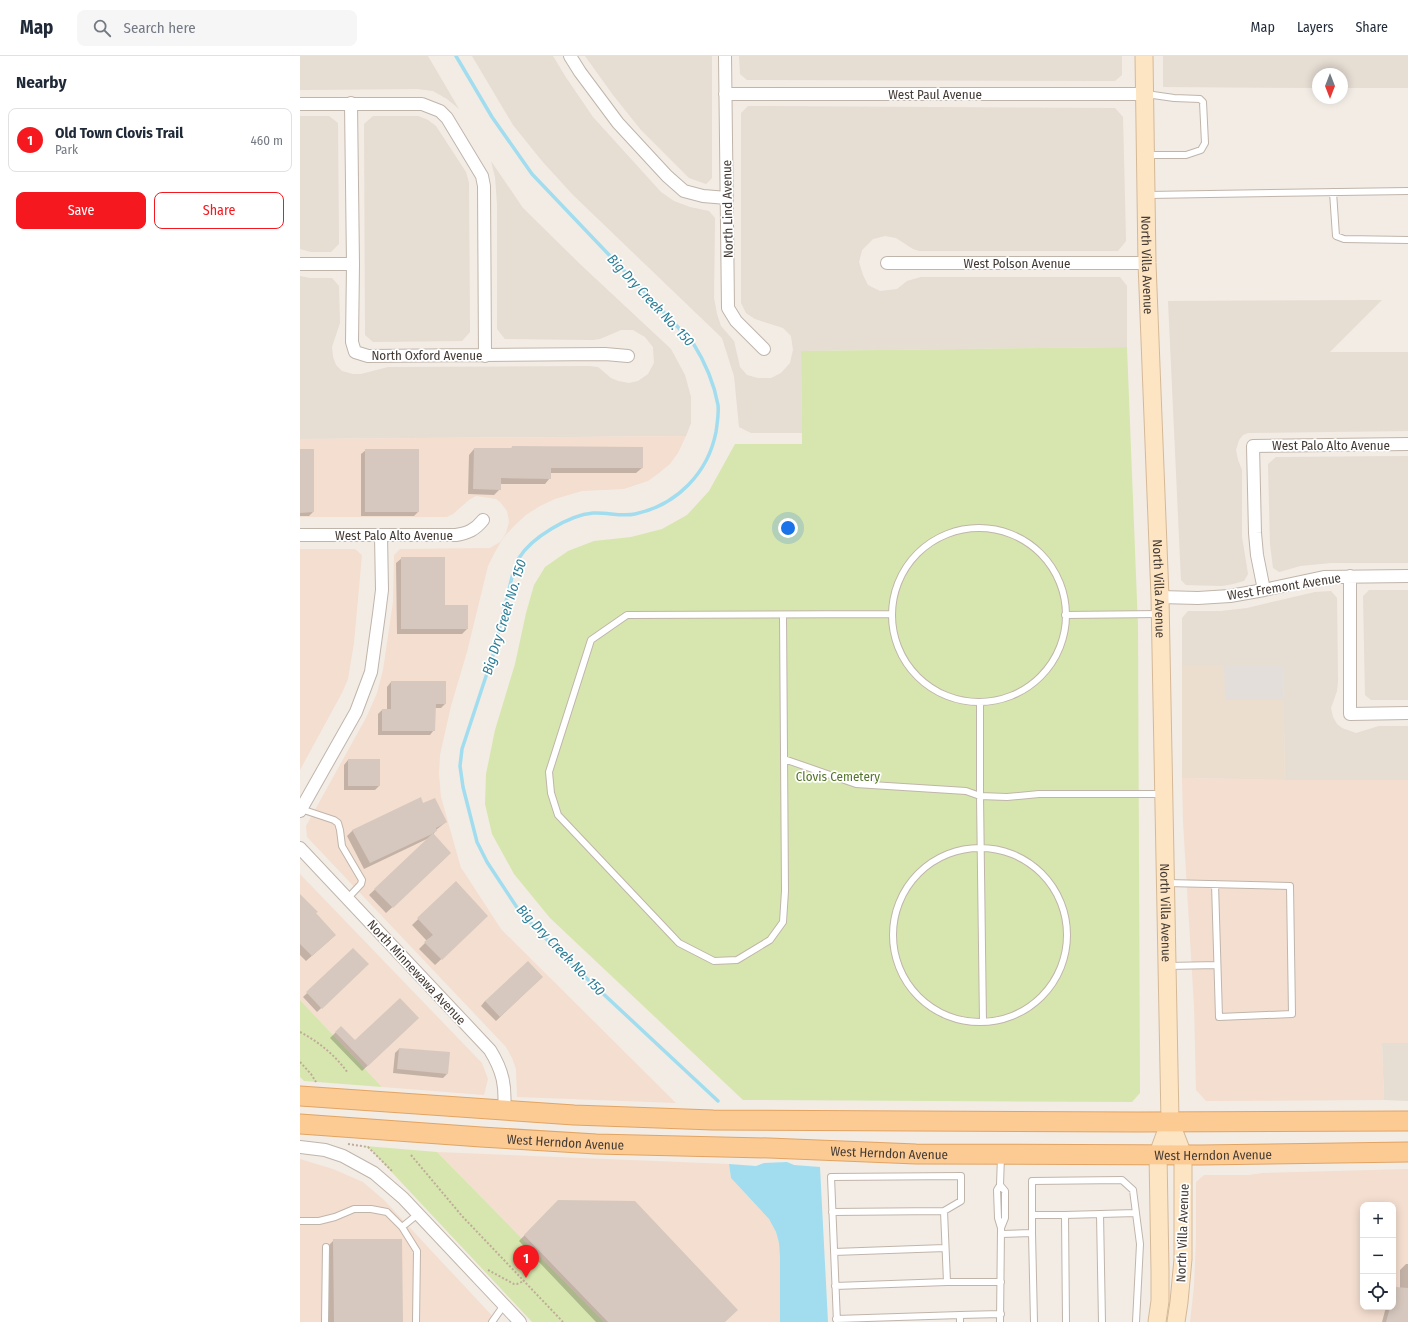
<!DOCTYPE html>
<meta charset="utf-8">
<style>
body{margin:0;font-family:"Fira Sans Condensed",sans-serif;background:#f6f6f7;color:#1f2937}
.controls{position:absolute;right:12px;bottom:12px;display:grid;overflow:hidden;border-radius:8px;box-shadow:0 2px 10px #0003}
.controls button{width:36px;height:36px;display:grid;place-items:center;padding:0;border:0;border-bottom:1px solid #e0e1e3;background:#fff;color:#1f2937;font:20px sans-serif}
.compass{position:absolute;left:1012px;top:12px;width:36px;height:36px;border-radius:50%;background:#fff;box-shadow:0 2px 10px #0003;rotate:180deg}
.you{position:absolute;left:488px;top:472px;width:14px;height:14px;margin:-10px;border:3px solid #fff;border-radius:50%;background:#1a73e8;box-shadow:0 0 0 6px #1a73e833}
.badge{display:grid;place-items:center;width:26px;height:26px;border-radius:50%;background:#f6181f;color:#fff;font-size:13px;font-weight:700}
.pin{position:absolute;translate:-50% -33px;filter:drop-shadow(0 1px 2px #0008)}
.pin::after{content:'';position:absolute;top:21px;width:14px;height:12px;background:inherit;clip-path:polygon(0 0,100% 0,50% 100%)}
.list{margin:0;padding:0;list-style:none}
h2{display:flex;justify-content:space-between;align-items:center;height:52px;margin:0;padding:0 16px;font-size:17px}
h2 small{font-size:13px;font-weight:400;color:#747a83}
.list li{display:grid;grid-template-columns:26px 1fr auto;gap:12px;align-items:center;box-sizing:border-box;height:64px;margin:0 8px 8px;padding:0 8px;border:1px solid #e0e1e3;border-radius:8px}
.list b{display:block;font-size:15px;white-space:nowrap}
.list p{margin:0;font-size:13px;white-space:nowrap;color:#747a83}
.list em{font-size:13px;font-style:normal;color:#747a83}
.actions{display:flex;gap:8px;padding:12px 16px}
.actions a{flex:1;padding:9px 0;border:1px solid #f6181f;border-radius:8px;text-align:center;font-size:14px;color:#f6181f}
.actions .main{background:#f6181f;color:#fff}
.icon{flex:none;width:22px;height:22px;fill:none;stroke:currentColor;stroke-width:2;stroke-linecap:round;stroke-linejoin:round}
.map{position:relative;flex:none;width:1108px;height:1266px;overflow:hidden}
header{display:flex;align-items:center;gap:24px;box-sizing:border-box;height:56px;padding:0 20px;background:#fff;border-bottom:1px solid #e0e1e3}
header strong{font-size:19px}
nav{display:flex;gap:22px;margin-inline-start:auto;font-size:14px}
.search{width:280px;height:36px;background:#f6f6f7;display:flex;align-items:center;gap:10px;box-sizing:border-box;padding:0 14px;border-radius:8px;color:#747a83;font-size:15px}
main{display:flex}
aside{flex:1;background:#fff}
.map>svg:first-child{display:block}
.residential{fill:#e6ddd3}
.commercial{fill:#f4ded0;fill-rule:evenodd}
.industrial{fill:#e4deda}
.education{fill:#ebdecf}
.green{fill:#d7e6ae}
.water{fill:#a1ddee}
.shadow{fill:#0003}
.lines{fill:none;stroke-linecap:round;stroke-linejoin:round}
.stream{stroke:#a1ddee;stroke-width:3.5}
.building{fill:#d6c8be}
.service-casing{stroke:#c0b5ab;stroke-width:8}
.minor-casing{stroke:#c0b5ab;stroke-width:14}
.secondary-casing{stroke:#d5b997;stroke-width:19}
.primary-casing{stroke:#e1a464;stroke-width:21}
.path{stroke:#bfab99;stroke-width:2;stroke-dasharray:2 2;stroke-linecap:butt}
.service{stroke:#fff;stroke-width:6}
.minor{stroke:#fff;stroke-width:12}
.secondary{stroke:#fde5c4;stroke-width:17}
.primary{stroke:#fccb94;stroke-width:19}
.labels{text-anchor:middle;stroke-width:3.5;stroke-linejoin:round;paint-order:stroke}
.street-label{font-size:13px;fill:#443b35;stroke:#fff}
.park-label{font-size:13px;fill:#547529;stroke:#fff}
.water-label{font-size:14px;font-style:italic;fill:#2b7d96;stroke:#fff}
</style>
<header>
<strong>Map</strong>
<div class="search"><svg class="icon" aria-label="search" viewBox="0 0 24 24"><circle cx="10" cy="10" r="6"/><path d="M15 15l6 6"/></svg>Search here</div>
<nav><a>Map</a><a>Layers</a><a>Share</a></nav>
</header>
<main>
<aside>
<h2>Nearby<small></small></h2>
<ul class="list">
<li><span class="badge">1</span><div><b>Old Town Clovis Trail</b><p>Park</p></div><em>460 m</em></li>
</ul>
<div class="actions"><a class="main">Save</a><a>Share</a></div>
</aside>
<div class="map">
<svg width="1108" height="1266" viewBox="0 0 1108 1266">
<rect width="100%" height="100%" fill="#f2ece5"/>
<!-- residential -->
<path class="residential" d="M0,0H128L159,53L147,43L133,35L118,33L0,34Z
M172,0H253L265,20L293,61L361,136L374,145L390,151L409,155L415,162L414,242L417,258L421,270L434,285L440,311L447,319L458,322H471L481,317L490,307L493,294L491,280L483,272L455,263L446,257L441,247V57L448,50L815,52L823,61L826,185L818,195H619L613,193L596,182L585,180L573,183L562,194L559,206L563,219L568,229L580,235L597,233L607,225L621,221H820L827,230V291L501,295L502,377H451L439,371L434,320L422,282L273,139L242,105L213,69Z
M285,0H412V122L406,128L389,122L341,74L313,39Z
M439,0H822V19L815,25L447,24L440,18Z
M863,0H1108V32H1042V18H1018V32L863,31Z
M0,60H29L38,67L39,188L31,196H11L0,193Z
M73,60H118L128,64L136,70L166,116L169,127L170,276L162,285L73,286L65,279L64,68Z
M191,105L223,152L281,209L371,293L385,319L391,341V367L386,380L0,383V220L10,222H32L39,230L40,267L32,291L33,301L36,309L42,315L53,318H61L88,311L289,310L298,311L311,322L318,325L329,327L338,325L348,318L354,307L353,291L345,281L333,274H321L300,283L293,284L205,283L197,273V148L195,121Z
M1082,244L1030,296H1108V375L948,377L943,379L939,384L936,394L938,404L942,414V481L948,518L944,525L933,528L922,530L886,529L881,524L868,245Z
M1108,400V507H1031L1000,510L979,516L973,512L970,488L968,408L976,401Z
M1069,534H1108V644H1071L1065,639L1063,540Z
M1031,535L1037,542L1038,625L1037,635L1031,652L1033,661L1037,668L1042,672L1056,677L1079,670H1108V724H985L983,609H882V562L888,555H921L947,552L1015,536Z
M1082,987H1108V1045L1084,1044Z"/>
<!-- commercial -->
<path class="commercial" d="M386,380L378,397L370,408L359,417L348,425L324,433L282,435L255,443L240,450L226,459L214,470L203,482L195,496L188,510L167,596L151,650L140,699L139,718L141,741L161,812L164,816L201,873L376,1047L217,1041L216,1013L212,1002L206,991L7,781L6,770L67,660L77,637L83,614L93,546L94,499L100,493L190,492L200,486L206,477L209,466L207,455L200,446L196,443L176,440L169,444L153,458L147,461H0V383Z
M0,493H55L62,499L54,587L48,623L42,637L0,714Z
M882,722L985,724H1108V987H1082L1084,1044L906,1045L896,1034L894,950L883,766Z
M0,818L182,1007L188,1023L184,1039L82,1031L0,944Z
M137,1096L429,1108L431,1122L469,1163L476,1176L479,1187L480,1202V1266H304Z
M0,1103L33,1113L63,1126L84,1144L198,1266H0Z
M1108,1113V1266H890L894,1230L896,1183V1126L904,1119H949L962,1117ZM1063,1149H1093V1251H1063Z"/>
<!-- industrial -->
<path class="industrial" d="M924,609H983L984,644H924Z"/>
<!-- education -->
<path class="education" d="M882,609H924L925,644H984L985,724L882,722Z"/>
<!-- green -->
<path class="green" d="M827,291L838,570L840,1037L832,1046L443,1044L250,862L214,818L192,778L185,748L186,718L195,674L215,608L226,557L234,529L245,511L268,495L294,485L331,481L362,473L387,459L409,435L435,388H502L501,295Z
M0,944L82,1031L4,1025L0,1021Z
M65,1090L137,1096L304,1266H232L71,1094Z"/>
<!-- water -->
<path class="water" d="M487,1106L494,1109L520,1111L528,1266H480V1202L479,1187L476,1176L469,1163L431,1122L429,1108L456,1110L464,1107Z"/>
<!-- shadow -->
<path class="shadow" d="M212,391L342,412L336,417H250V422L245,428H200V433L194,439L168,438L169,399L174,393H211Z
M0,394L13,456L9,460H0Z
M66,394H118V456L114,460H61V398Z
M102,502L144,550L167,573L162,578H97L96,507Z
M91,626L145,648L141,652H135L134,674L130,679H78V658L82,654H87V631Z
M48,704L79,730L75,734H44V709Z
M123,748L146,766L136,774L133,779L144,803L86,857L69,839L129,782L64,813L47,780L53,774Z
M156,827L187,860L135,909L119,893L127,885L112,869Z
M0,848L15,857L30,884L6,905L0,899Z
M53,893L68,908L17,956L3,941Z
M242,921L196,965L181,950L185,945Z
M112,968L62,1015L30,982L41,971L55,985Z
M99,993L147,1018L143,1022L93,1017L95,997Z
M258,1145L425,1266H296L219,1185Z
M34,1184L102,1266H28V1190Z
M1106,1208H1108V1266H1082L1086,1251H1093V1235L1096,1232H1100V1214Z"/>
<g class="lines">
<!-- stream -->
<path class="stream" d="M156,0L192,61L232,118L393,287C405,306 414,327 418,349C419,358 417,368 416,376C408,417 377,449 335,458C321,461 307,456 293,457C269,459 231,482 219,502C217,506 216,510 214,513L193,599L162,693L160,710L163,731L177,786L187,806L220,856L267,904L418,1045"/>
</g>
<!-- building -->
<path class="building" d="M212,390L343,391V412H251V423L201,422V434L173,433L174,392H212Z
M0,393H14V456L0,457Z
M65,393H119V456H65Z
M101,501H145V549H168V573H101Z
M91,625H146V648H136L135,675H82V653H91Z
M48,703H80V730H48Z
M121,741L123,747L135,742L147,766L136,772L137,775L133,777L151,797L93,852L74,833L132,778L70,807L52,774Z
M156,825L188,860L142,904L124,886L133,879L117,862Z
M0,838L18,856L16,857L36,879L12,900L0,888Z
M53,892L69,908L22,953L6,936Z
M228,905L243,921L200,961L185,945Z
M100,942L119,962L68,1010L35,976L41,970L55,984Z
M99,992L150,996L148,1018L97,1013Z
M258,1144L335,1145L438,1254L425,1266H308L224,1179Z
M33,1183H102L103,1266H34Z
M1096,1231L1108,1232V1266H1086L1090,1251H1093V1240Z"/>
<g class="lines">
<defs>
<path id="service" d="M846,38L874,42L900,43L903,46L905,87L901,94L886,99H847
M1033,136L1036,180L1044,183L1108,184
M848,139L1108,135
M592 559a87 87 0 1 1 174 0a87 87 0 1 1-174 0Z
M483,559L485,835L483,866L470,884L437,904L414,905L379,887L258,759L251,737L249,716L291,584L327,559L592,558
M765,559L859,558
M484,703L556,728L666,735L680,740V646
M1,753L34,764L38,767L40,774L42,790L62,824L61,828L48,842
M593 879a87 87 0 1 1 174 0a87 87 0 1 1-174 0Z
M867,827L990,830L992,958L919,961L915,828
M868,910L917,909
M683,966L680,740L707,741L739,738H863
M700,1129L705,1135V1162L701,1172L698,1162L697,1134L700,1129L701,1100
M644,1155L647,1226H701
M532,1156L644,1155L661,1145V1120L531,1121L537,1266
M800,1158L802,1266
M732,1159H765
M0,1165H19L35,1161L54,1153H71L87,1156L102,1171L117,1195L116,1266
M102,1171L118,1158
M732,1177V1125L822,1124L833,1134L840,1188L836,1266
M701,1178L732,1177L734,1266
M534,1196L645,1192
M535,1230L647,1226
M536,1263L660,1259
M25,1266L26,1191
M192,1266L204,1249
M660,1266V1259L701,1258
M700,1266L701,1173
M766,1266L765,1159L836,1157"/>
<path id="minor" d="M270,0L280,16L318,67L367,120L384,135L403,140L427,142
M425,0L428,252L436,265L464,293
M425,38H845
M51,47L53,208L52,286L55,296L68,300L305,298L328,300
M0,48H122L140,55L147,62L182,120L184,130L185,300
M587,207H847
M0,208H53
M0,479H156C168,477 175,474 183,464
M1050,520V658L1108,657
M964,534L957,499L955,477L953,390L1108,388
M860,541L898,542L930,540L964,534L1024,521L1108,520
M0,755L56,656L71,616L79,558L82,534L81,479
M0,792L190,994C203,1015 206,1030 204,1055
M0,1091L25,1094L43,1100L74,1117L103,1142L220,1266"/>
<g id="secondary">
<path id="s1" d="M844,0L847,207L860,541L870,1065L883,1099V1203L879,1246L876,1266"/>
<path d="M857,1266L860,1245V1215L858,1098L870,1065"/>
</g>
<g id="primary">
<path d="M0,1040L274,1059L413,1064L838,1066L1108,1065"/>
<path id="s2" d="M0,1068L181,1081L296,1088L469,1092L616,1098L900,1099L1108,1096"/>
</g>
</defs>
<!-- service casing -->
<use href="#service" class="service-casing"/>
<!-- minor casing -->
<use href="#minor" class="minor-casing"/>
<!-- secondary casing -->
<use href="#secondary" class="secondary-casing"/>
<!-- primary casing -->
<use href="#primary" class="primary-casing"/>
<!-- path -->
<path class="path" d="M0,976C19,986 35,999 48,1017
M0,1006L11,1018L16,1026
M48,1088L68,1091L93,1116
M111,1099L162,1160L263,1266
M188,1214L214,1228H217L224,1225"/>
<!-- service -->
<use href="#service" class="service"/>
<!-- minor -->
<use href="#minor" class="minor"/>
<!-- secondary -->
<use href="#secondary" class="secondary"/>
<!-- primary -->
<use href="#primary" class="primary"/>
</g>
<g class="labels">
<!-- street labels -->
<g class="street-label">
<text x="635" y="43">West Paul Avenue</text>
<text transform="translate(427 153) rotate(-91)" y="5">North Lind Avenue</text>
<text x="717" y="212">West Polson Avenue</text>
<text dy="5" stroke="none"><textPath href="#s1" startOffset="209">North Villa Avenue</textPath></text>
<text x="127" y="304">North Oxford Avenue</text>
<text x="1031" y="394">West Palo Alto Avenue</text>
<text x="94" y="484">West Palo Alto Avenue</text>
<text transform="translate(984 530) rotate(-9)" y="5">West Fremont Avenue</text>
<text dy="5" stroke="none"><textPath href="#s1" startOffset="533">North Villa Avenue</textPath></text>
<text dy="5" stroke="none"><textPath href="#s1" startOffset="857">North Villa Avenue</textPath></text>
<text transform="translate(117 916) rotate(47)" y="5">North Minnewawa Avenue</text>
<text dy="5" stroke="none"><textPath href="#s2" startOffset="266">West Herndon Avenue</textPath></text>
<text dy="5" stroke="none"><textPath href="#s2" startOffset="590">West Herndon Avenue</textPath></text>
<text dy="5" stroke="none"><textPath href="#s2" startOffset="914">West Herndon Avenue</textPath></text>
<text transform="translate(882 1177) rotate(-88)" y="5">North Villa Avenue</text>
</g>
<!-- park labels -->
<g class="park-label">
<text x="538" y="725">Clovis Cemetery</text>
</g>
<!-- water labels -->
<g class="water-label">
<text transform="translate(351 244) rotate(47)" y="5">Big Dry Creek No. 150</text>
<text transform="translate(204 561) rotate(-73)" y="5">Big Dry Creek No. 150</text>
<text transform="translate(261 894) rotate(46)" y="5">Big Dry Creek No. 150</text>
</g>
</g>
</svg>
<div class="controls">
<button>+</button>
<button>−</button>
<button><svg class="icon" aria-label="locate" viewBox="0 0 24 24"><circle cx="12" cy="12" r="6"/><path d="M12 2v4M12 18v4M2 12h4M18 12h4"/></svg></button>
</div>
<svg class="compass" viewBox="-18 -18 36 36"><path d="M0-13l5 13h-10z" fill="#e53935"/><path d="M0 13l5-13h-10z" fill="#747a83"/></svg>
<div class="you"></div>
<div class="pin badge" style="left:226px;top:1222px">1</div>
</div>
</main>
